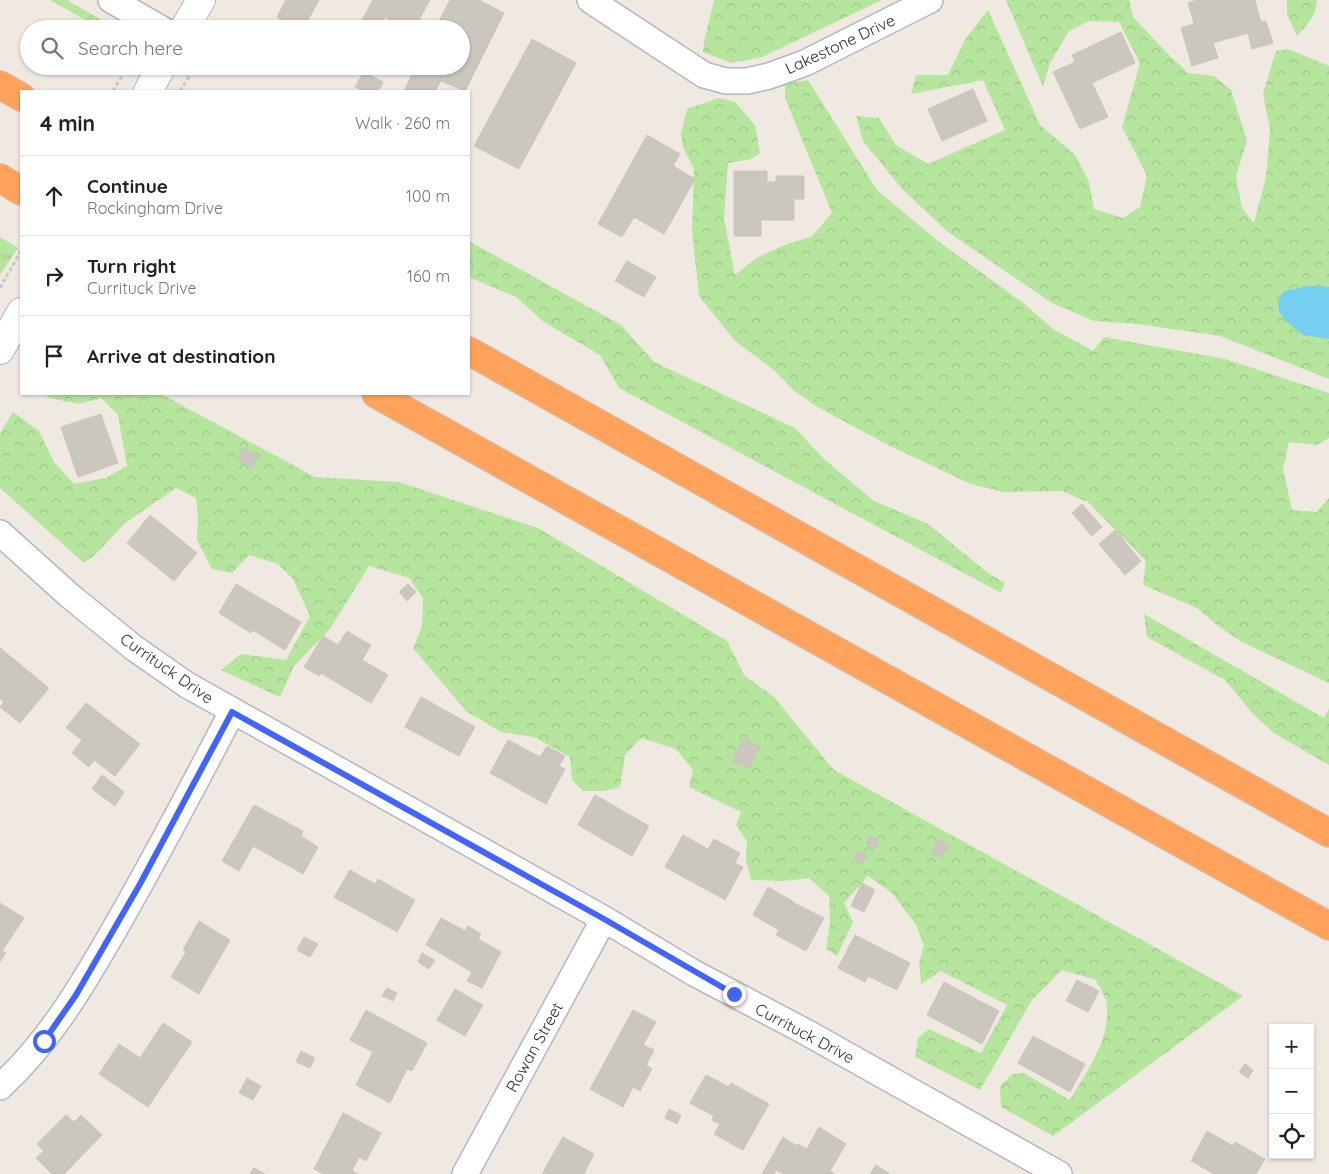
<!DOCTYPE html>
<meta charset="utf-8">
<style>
body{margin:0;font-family:Quicksand,sans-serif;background:#f6f6f6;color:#222}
.controls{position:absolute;right:15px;bottom:15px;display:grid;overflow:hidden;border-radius:0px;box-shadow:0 1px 4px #0004}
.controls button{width:45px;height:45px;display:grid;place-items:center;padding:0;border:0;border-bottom:1px solid #e0e0e0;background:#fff;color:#222;font:25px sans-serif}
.stop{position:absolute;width:15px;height:15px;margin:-11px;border:4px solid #4264fb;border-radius:50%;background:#fff}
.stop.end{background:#4264fb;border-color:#fff;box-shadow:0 1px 5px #0008}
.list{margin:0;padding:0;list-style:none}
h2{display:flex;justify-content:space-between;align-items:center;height:65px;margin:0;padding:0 20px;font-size:21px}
h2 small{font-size:16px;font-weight:400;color:#767676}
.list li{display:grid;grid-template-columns:32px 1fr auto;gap:15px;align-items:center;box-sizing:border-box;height:80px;padding:0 20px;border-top:1px solid #e0e0e0}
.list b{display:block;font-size:19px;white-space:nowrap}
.list p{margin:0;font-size:16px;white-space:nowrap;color:#767676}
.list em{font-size:16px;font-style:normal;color:#767676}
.icon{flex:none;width:28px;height:28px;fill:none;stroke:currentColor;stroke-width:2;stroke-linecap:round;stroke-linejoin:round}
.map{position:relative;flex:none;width:1329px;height:1174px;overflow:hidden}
.search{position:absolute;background:#fff;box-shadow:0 1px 4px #0004;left:20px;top:20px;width:450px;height:55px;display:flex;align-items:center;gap:12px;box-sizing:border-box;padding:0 18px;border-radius:28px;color:#767676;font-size:19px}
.panel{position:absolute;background:#fff;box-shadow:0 1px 4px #0004;left:20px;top:90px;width:450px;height:305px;border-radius:0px}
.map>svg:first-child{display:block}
.grass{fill:url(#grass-tufts)}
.forest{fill:url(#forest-crowns)}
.water{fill:#75cff0}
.building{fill:#cbc7bf;stroke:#cbc5ba}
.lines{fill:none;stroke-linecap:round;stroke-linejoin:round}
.street-casing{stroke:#b4b7c1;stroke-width:28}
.secondary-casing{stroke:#b4b7c1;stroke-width:30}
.highway-casing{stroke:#c9c9c9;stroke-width:30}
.path{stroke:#c9c9c9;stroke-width:3;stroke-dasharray:4 2.5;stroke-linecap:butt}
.street{stroke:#fff;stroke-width:25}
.secondary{stroke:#fff;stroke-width:28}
.highway{stroke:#ffa35c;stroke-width:28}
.route{stroke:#4264fb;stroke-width:6}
.labels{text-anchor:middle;stroke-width:4;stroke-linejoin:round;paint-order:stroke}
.street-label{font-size:16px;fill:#2e2e2e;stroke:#fff}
</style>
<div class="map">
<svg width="1329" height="1174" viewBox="0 0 1329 1174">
<defs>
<pattern id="grass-tufts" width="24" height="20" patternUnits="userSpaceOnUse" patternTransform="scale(1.25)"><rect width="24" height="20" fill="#b6e59e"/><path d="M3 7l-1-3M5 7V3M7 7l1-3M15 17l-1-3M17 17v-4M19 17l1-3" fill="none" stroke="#9dc588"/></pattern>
<pattern id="forest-crowns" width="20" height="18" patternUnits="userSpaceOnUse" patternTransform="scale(1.25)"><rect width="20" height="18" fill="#b6e59e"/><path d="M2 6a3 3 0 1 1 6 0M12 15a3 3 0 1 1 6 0" fill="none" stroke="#9dc588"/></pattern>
</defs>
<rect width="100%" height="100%" fill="#efe9e1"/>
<!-- grass -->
<path class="grass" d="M0,237L18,248L0,275Z"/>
<!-- forest -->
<path class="forest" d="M50,0H67L117,29H102Z
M714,0H882L762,57L731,63L703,52L704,42Z
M1006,0H1129L1133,17L1168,54L1188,73L1214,76L1231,90L1247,141L1236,176L1242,208L1254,223L1266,177L1270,129L1263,94L1276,51L1288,49L1329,66V379L1220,336L1137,324L1094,321L1052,303L948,232L903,190L863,141L856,116L879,118L896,145L928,164L1005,130L983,80L911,94L916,75H948L966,38L988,10L1040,125L1075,155L1089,182L1094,209L1123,218L1140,207L1147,176L1122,127L1140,63L1119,22L1089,21L1069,31L1050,63L1043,87Z
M1287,0H1317C1316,16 1307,25 1297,36L1287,14Z
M808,80L877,190L938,241L1026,305L1053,329L1093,351L1104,337L1225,359L1329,393V438L1317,445L1289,442L1283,469L1292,510L1317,512L1329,498V683L1242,642L1218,626L1197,608L1143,585L1146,561L1088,502L1062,491L1003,492L971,484L886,444L816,406L793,390L774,370L735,341L699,296L692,231L694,169L683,147L681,134L687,109L719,98L735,102L755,125L760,153L751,159L728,163L724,218L735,275L758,257L787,244L811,237L832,213L785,98V84Z
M469,241L621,325L654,362L795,428L823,458L874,501L928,524L988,573L1005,583L1001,593L619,388L600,355L544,322L516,297L469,277Z
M45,394H161L315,477L399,482L538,528L727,641L744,675L774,697L834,770L1243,996L1053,1136L1001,1107L1000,1087L1012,1074L1024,1073L1070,1100C1087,1071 1113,1037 1106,1001C1104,994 1099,987 1096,980L1062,970L1032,1000L980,1090L915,1057L918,1038L929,1029L981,1053L1007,1005L941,971L921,984L919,963L924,945L916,925L892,893L868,876L844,903L853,922L837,956L826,949L830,923L829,896L809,878L783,881L751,880L746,861L747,841L736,825L741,812L689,787L693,770L676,749L641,738L625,755L620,787L603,791H583L572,780L570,757L534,737L501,732L466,711L413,648L422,627L423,598L409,578L369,566L330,629L294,666L280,697L221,670L241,654L286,660L310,616L293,579L278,564L249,555L232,573L212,569L197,540L198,517L196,498L176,488L125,523L96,554L84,563L0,488V433L13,412L39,431L54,462L74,484L106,478L127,466L118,415L101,398L78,404L50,398Z
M1144,614L1324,718L1329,708V765L1274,733L1253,714L1225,680L1147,637Z"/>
<!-- water -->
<path class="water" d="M1308,286L1329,287V339L1303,335L1285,320L1279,311L1278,303L1281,295L1285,291Z"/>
<!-- building -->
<path class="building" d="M286,0H319L307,22L319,29H298L277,17Z
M373,0H430L414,29H405L385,17L379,28L380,29H357Z
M450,0H479L504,13L465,91L441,81L435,91H404L416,66H461V29H435Z
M1197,0H1255L1261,22L1266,21L1273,43L1252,49L1248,33L1213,43L1218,58L1192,66L1181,28L1194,24L1188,3Z
M1121,32L1135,63L1092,83L1108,117L1080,129L1053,72L1075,62L1072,55Z
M532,39L576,63L519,169L474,146Z
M363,66H370L366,73L383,82L378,91H363L355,87L366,68Z
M973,89L987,121L942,141L928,109Z
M647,135L680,154L673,166L695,179L664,234L634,217L622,237L598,224Z
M734,171H767V182H776V176H804V199H794V220H761V236H734Z
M627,261L656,277L644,297L615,281Z
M125,394H135L127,398Z
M101,414L118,463L78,477L61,427Z
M245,447L259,458L250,469L237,458Z
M1082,504L1102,527L1092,536L1072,513Z
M150,515L197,553L174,581L127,543Z
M1115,530L1141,561L1125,575L1099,544Z
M236,584L301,622L285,650L253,630L251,633L219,613Z
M408,584L416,592L407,601L399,592Z
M347,631L371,645L362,660L388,675L371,703L321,673L319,676L304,667L323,636L338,645Z
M0,648L49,688L20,723L0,707L4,702L0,698Z
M421,697L475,727L459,756L405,727Z
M86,703L140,744L115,776L94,760L89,767L72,753L82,740L66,728Z
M743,738L759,746L749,769L732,761Z
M508,740L540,757L547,746L565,756L559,766L565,769L546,804L490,773Z
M102,775L124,792L115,806L92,789Z
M595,795L649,826L632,856L578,825Z
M254,805L303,831L301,836L318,847L303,874L253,846L239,871L222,861Z
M683,835L708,849L714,839L740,853L735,863L743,867L725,900L665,867Z
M869,836L879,840L875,848L866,844Z
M938,839L948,844L942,859L931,854Z
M859,850L868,855L862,864L853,859Z
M350,870L375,884L378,879L415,900L397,932L334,897Z
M862,883L875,890L864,912L851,906Z
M768,887L794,902V903L824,918L806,951L776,935L779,930L753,915Z
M0,903L24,918L2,951L6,953L0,962Z
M441,918L465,931L468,926L481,934L478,939L501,952L482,988L467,981L472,972L426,945Z
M199,921L230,940L199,994L171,977L186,952L183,950Z
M855,935L910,963L897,990L868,976L865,982L838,968Z
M304,937L318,944L310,957L297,950Z
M422,953L435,960L429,969L418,962Z
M1077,980L1099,991L1088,1012L1066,1001Z
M944,982L999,1011L982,1044L927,1015Z
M387,988L397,993L393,1001L382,996Z
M455,989L483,1005L465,1036L437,1020Z
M366,1010L427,1043L412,1071L407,1069L390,1103L356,1085L373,1052L350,1040Z
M633,1010L656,1022L643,1045L654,1050L646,1065L652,1069L640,1091L633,1087L623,1107L590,1089Z
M163,1023L192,1042L148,1107L99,1074L119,1044L140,1058Z
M1033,1036L1085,1064L1070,1092L1018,1063Z
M301,1051L315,1058L310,1068L296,1062Z
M1245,1064L1253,1070L1248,1078L1239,1072Z
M706,1075L729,1087L731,1083L769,1104L743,1150L714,1134L720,1124L712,1120L714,1116L690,1103Z
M247,1078L261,1086L253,1100L239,1093Z
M669,1109L681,1115L677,1124L665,1118Z
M343,1113L381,1133L366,1161L359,1157L352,1171L358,1174H324L314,1169Z
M66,1115L74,1122L81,1115L102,1135L64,1174H52L36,1158L44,1151L37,1144Z
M819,1127L846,1144L830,1171L834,1174H784L776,1170L774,1174H762L783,1137L797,1146L798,1144L807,1149Z
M1207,1131L1233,1146L1235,1142L1265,1159L1256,1174H1214L1191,1161Z
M563,1137L594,1154L584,1174H542Z
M876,1165L890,1174H870Z
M254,1168L265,1174H250Z"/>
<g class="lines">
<defs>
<path id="street" d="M111,0L162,29
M590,0L704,75L726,81H747L769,76L805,63L930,0
M0,533L70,596L134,648L187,685L604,919L694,973L804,1031L1059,1174
M0,1087C51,1040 83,984 117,925C157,855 195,783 232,712
M465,1174L604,919"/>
<path id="secondary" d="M184,29L201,0
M148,91L162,66
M0,350L21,312"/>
<path id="highway" d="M0,85L21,97
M0,178L21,191
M469,351L1329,833
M376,394L1329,926"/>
</defs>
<!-- street casing -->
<use href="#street" class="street-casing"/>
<!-- secondary casing -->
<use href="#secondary" class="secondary-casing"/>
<!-- highway casing -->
<use href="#highway" class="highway-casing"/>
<!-- path -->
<path class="path" d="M113,91L128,66
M180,91L190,75
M0,288L21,251"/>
<!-- street -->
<use href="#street" class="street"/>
<!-- secondary -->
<use href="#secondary" class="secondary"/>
<!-- highway -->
<use href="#highway" class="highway"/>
</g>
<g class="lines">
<!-- route -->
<path class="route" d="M44,1041L76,995L140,884L232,712L604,919L734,994"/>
</g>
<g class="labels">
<!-- street labels -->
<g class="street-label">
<text transform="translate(840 44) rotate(-25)" y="6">Lakestone Drive</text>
<text transform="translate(167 668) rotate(35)" y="6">Currituck Drive</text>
<text transform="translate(805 1033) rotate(28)" y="6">Currituck Drive</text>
<text transform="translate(534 1047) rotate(-61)" y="6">Rowan Street</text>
</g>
</g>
</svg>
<div class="controls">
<button>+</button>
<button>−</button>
<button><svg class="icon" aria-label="locate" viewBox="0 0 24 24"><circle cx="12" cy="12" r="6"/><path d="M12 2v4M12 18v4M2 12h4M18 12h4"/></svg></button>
</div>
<div class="stop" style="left:44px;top:1041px"></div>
<div class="stop end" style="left:734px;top:994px"></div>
<div class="search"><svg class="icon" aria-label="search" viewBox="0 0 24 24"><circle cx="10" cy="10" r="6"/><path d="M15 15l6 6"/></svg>Search here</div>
<section class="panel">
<h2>4 min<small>Walk · 260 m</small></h2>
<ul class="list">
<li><svg class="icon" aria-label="ahead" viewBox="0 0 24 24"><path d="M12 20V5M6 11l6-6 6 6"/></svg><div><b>Continue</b><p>Rockingham Drive</p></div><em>100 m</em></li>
<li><svg class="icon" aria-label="right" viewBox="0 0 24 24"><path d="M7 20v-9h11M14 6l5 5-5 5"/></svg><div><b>Turn right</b><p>Currituck Drive</p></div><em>160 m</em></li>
<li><svg class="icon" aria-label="arrive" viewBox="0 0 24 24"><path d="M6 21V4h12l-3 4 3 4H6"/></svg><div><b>Arrive at destination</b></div></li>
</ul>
</section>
</div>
